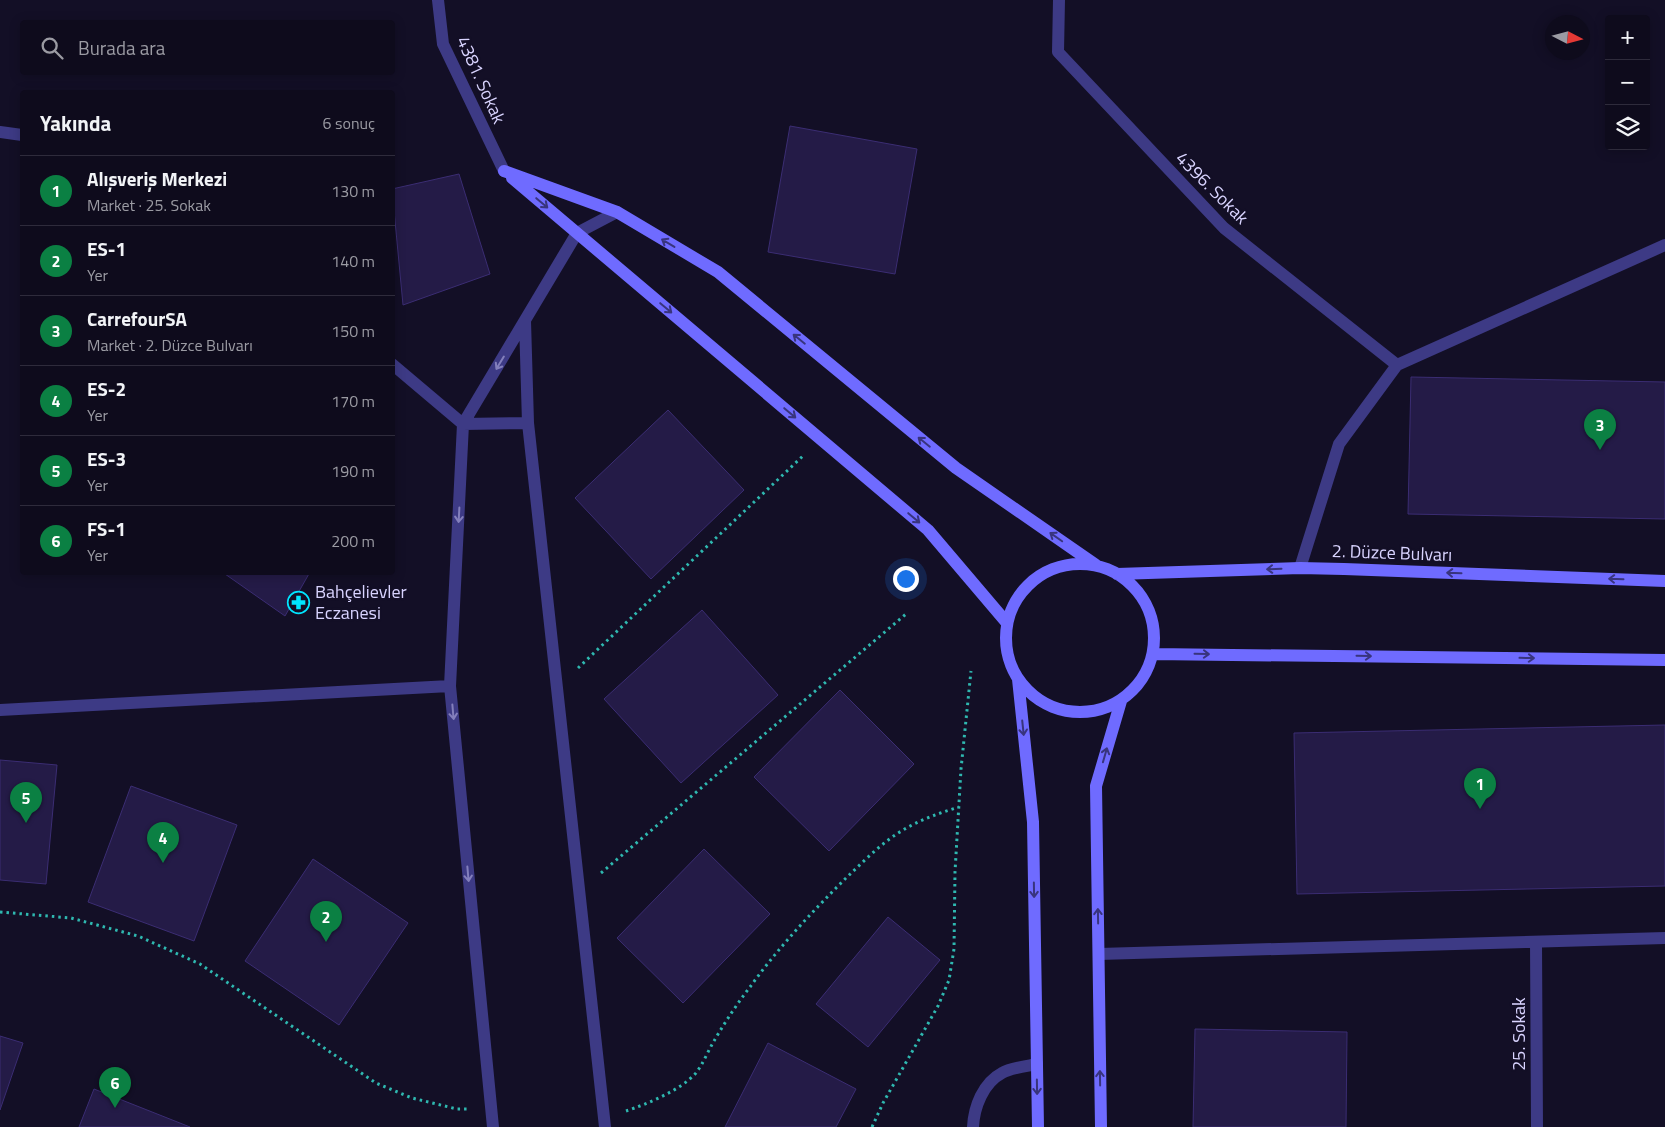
<!DOCTYPE html>
<html lang="tr">
<meta charset="utf-8">
<style>
body{margin:0;font-family:"Titillium Web",sans-serif;background:#171425;color:#f1f3f6}
.controls{position:absolute;right:15px;top:15px;display:grid;overflow:hidden;border-radius:5px;box-shadow:0 2px 12px #0003}
.controls button{width:45px;height:45px;display:grid;place-items:center;padding:0;border:0;border-bottom:1px solid #2e2b3b;background:#0e0b1c;color:#f1f3f6;font:25px sans-serif}
.compass{position:absolute;left:1545px;top:15px;width:45px;height:45px;border-radius:50%;background:#0e0b1c;box-shadow:0 2px 12px #0003;rotate:96deg}
.you{position:absolute;left:905px;top:578px;width:18px;height:18px;margin:-12px;border:4px solid #fff;border-radius:50%;background:#1a73e8;box-shadow:0 0 0 8px #1a73e833}
.badge{display:grid;place-items:center;width:32px;height:32px;border-radius:50%;background:#0b8043;color:#fff;font-size:16px;font-weight:700}
.pin{position:absolute;translate:-50% -41px;filter:drop-shadow(0 1px 2px #0008)}
.pin::after{content:'';position:absolute;top:26px;width:18px;height:15px;background:inherit;clip-path:polygon(0 0,100% 0,50% 100%)}
.list{margin:0;padding:0;list-style:none}
h2{display:flex;justify-content:space-between;align-items:center;height:65px;margin:0;padding:0 20px;font-size:21px}
h2 small{font-size:16px;font-weight:400;color:#9b9ba3}
.list li{display:grid;grid-template-columns:32px 1fr auto;gap:15px;align-items:center;box-sizing:border-box;height:70px;padding:0 20px;border-top:1px solid #2e2b3b}
.list b{display:block;font-size:19px;white-space:nowrap}
.list p{margin:0;font-size:16px;white-space:nowrap;color:#9b9ba3}
.list em{font-size:16px;font-style:normal;color:#9b9ba3}
.icon{flex:none;width:28px;height:28px;fill:none;stroke:currentColor;stroke-width:2;stroke-linecap:round;stroke-linejoin:round}
.map{position:relative;flex:none;width:1665px;height:1127px;overflow:hidden}
.search{position:absolute;background:#0e0b1c;box-shadow:0 2px 12px #0003;left:20px;top:20px;width:375px;height:55px;display:flex;align-items:center;gap:12px;box-sizing:border-box;padding:0 18px;border-radius:5px;color:#9b9ba3;font-size:19px}
.panel{position:absolute;background:#0e0b1c;box-shadow:0 2px 12px #0003;left:20px;top:90px;width:375px;height:485px;border-radius:5px}
.map>svg:first-child{display:block}
.building{fill:#241b47;stroke:#3b2d73}
.lines{fill:none;stroke-linecap:round;stroke-linejoin:round}
.path{stroke:#2fb8b0;stroke-width:3;stroke-dasharray:2.5 4;stroke-linecap:butt}
.service{stroke:#3d3a85;stroke-width:12}
.minor{stroke:#3d3a85;stroke-width:12}
.tertiary{stroke:#3d3a85;stroke-width:12}
.secondary{stroke:#6f6bff;stroke-width:12}
.oneway{stroke:#38347d}
.oneway2{stroke:#837fbc}
.labels{text-anchor:middle;stroke-width:4.5;stroke-linejoin:round;paint-order:stroke}
.street-label{font-size:18px;fill:#d9d4ff;stroke:#130f26}
.poi-label{font-size:18px;fill:#d9d4ff;stroke:#130f26;text-anchor:start}
</style>
<div class="map">
<svg width="1665" height="1127" viewBox="0 0 1665 1127">
<rect width="100%" height="100%" fill="#130f26"/>
<!-- building -->
<path class="building" d="M790,126L917,149L895,274L768,252Z
M459,174L490,274L403,305L392,189Z
M1411,377L1665,382V519L1408,514Z
M668,410L744,490L651,579L575,498Z
M226,572H310L285,616L225,574Z
M702,610L778,695L681,783L604,699Z
M840,690L914,764L829,851L754,777Z
M1665,725V886L1297,894L1294,733Z
M0,760L57,765L46,884L0,880Z
M131,786L237,825L194,941L88,902Z
M704,849L770,914L683,1003L617,938Z
M313,859L408,923L339,1025L245,961Z
M888,917L940,960L868,1047L816,1004Z
M1195,1029L1347,1032L1346,1127H1193Z
M0,1036L23,1043L0,1110Z
M768,1043L856,1089L836,1127H725Z
M94,1089L190,1127H79Z"/>
<g class="lines">
<!-- path -->
<path class="path" d="M578,668L805,454
M601,873L906,614
M0,912L71,918L138,936L200,964L376,1083L412,1098L457,1109H470
M626,1111C647,1104 681,1090 696,1073C703,1064 708,1051 714,1041C725,1022 737,1004 750,987C778,948 811,913 845,879C863,862 881,843 903,830C920,820 939,813 959,807
M872,1127L883,1103L938,1006L949,980L954,949L955,872L961,769L971,671"/>
<!-- service -->
<path class="service" d="M973,1127C974,1107 983,1083 1002,1073C1010,1068 1027,1066 1037,1064"/>
<!-- minor -->
<path class="minor" d="M1059,0L1058,52L1224,228L1397,365
M0,132L22,135
M525,321L528,423L605,1127
M392,364L463,424L528,423
M1300,568L1339,444L1397,365L1665,245
M0,710L450,686
M1536,942L1537,1127
M1099,954L1665,938
M493,1127L450,686L463,424L577,233L617,212"/>
<!-- tertiary -->
<path class="tertiary" d="M438,0L443,44L504,171"/>
<!-- secondary -->
<path class="secondary" d="M504,171L617,212L718,272L956,468L1096,565
M512,178L928,530L1007,623
M1006 638a74 74 0 1 1 148 0a74 74 0 1 1-148 0Z
M1117,574L1300,568L1344,569L1665,581
M1153,654L1665,660
M1018,679L1033,822L1038,1127
M1101,1127L1096,786L1121,701"/>
</g>
<!-- one-way arrows -->
<defs><path id="oneway-shaft" d="M-6 0H5M1.5-3L5.5 0L1.5 3" fill="none" stroke-width="1.6" stroke-linecap="round" stroke-linejoin="round" transform="scale(1.25)"/></defs>
<g class="oneway">
<use href="#oneway-shaft" transform="translate(542 203) rotate(40)"/>
<use href="#oneway-shaft" transform="translate(668 243) rotate(-149)"/>
<use href="#oneway-shaft" transform="translate(666 308) rotate(40)"/>
<use href="#oneway-shaft" transform="translate(799 339) rotate(-141)"/>
<use href="#oneway-shaft" transform="translate(790 413) rotate(40)"/>
<use href="#oneway-shaft" transform="translate(924 442) rotate(-141)"/>
<use href="#oneway-shaft" transform="translate(914 518) rotate(40)"/>
<use href="#oneway-shaft" transform="translate(1056 537) rotate(-145)"/>
<use href="#oneway-shaft" transform="translate(1274 569) rotate(178)"/>
<use href="#oneway-shaft" transform="translate(1454 573) rotate(-178)"/>
<use href="#oneway-shaft" transform="translate(1616 579) rotate(-178)"/>
<use href="#oneway-shaft" transform="translate(1202 654) rotate(1)"/>
<use href="#oneway-shaft" transform="translate(1364 656) rotate(1)"/>
<use href="#oneway-shaft" transform="translate(1527 658) rotate(1)"/>
<use href="#oneway-shaft" transform="translate(1023 728) rotate(84)"/>
<use href="#oneway-shaft" transform="translate(1105 755) rotate(-74)"/>
<use href="#oneway-shaft" transform="translate(1034 890) rotate(89)"/>
<use href="#oneway-shaft" transform="translate(1098 916) rotate(-91)"/>
<use href="#oneway-shaft" transform="translate(1100 1078) rotate(-91)"/>
<use href="#oneway-shaft" transform="translate(1037 1087) rotate(89)"/>
</g>
<g class="oneway2">
<use href="#oneway-shaft" transform="translate(500 363) rotate(121)"/>
<use href="#oneway-shaft" transform="translate(459 515) rotate(93)"/>
<use href="#oneway-shaft" transform="translate(453 712) rotate(85)"/>
<use href="#oneway-shaft" transform="translate(468 874) rotate(85)"/>
</g>
<!-- icons -->
<defs>
<symbol id="pharmacy-ring" viewBox="-11 -11 22 22"><circle r="9.5" fill="#130f26" stroke="#00e5ff" stroke-width="1.5"/><path d="M-2-6h4v4h4v4h-4v4h-4v-4h-4v-4h4Z" fill="#00e5ff"/></symbol>
</defs>
<g fill-rule="evenodd">
<use href="#pharmacy-ring" x="286" y="590" width="25" height="25"/>
</g>
<g class="labels">
<!-- street labels -->
<g class="street-label">
<text transform="translate(481 80) rotate(66)" y="6">4381. Sokak</text>
<text transform="translate(1212 188) rotate(45)" y="6">4396. Sokak</text>
<text transform="translate(1392 553) rotate(2)" y="6">2. Düzce Bulvarı</text>
<text transform="translate(1519 1034) rotate(-90)" y="6">25. Sokak</text>
</g>
<!-- poi labels -->
<g class="poi-label">
<text x="315" y="598">Bahçelievler<tspan x="315" dy="21">Eczanesi</tspan></text>
</g>
</g>
</svg>
<div class="controls">
<button>+</button>
<button>−</button>
<button><svg class="icon" aria-label="layers" viewBox="0 0 24 24"><path d="M12 4l9 5-9 5-9-5zM3 14l9 5 9-5"/></svg></button>
</div>
<svg class="compass" viewBox="-18 -18 36 36"><path d="M0-13l5 13h-10z" fill="#e53935"/><path d="M0 13l5-13h-10z" fill="#9b9ba3"/></svg>
<div class="you"></div>
<div class="pin badge" style="left:1480px;top:809px">1</div>
<div class="pin badge" style="left:326px;top:942px">2</div>
<div class="pin badge" style="left:1600px;top:450px">3</div>
<div class="pin badge" style="left:163px;top:863px">4</div>
<div class="pin badge" style="left:26px;top:823px">5</div>
<div class="pin badge" style="left:115px;top:1108px">6</div>
<div class="search"><svg class="icon" aria-label="search" viewBox="0 0 24 24"><circle cx="10" cy="10" r="6"/><path d="M15 15l6 6"/></svg>Burada ara</div>
<section class="panel">
<h2>Yakında<small>6 sonuç</small></h2>
<ul class="list">
<li><span class="badge">1</span><div><b>Alışveriş Merkezi</b><p>Market · 25. Sokak</p></div><em>130 m</em></li>
<li><span class="badge">2</span><div><b>ES-1</b><p>Yer</p></div><em>140 m</em></li>
<li><span class="badge">3</span><div><b>CarrefourSA</b><p>Market · 2. Düzce Bulvarı</p></div><em>150 m</em></li>
<li><span class="badge">4</span><div><b>ES-2</b><p>Yer</p></div><em>170 m</em></li>
<li><span class="badge">5</span><div><b>ES-3</b><p>Yer</p></div><em>190 m</em></li>
<li><span class="badge">6</span><div><b>FS-1</b><p>Yer</p></div><em>200 m</em></li>
</ul>
</section>
</div>
